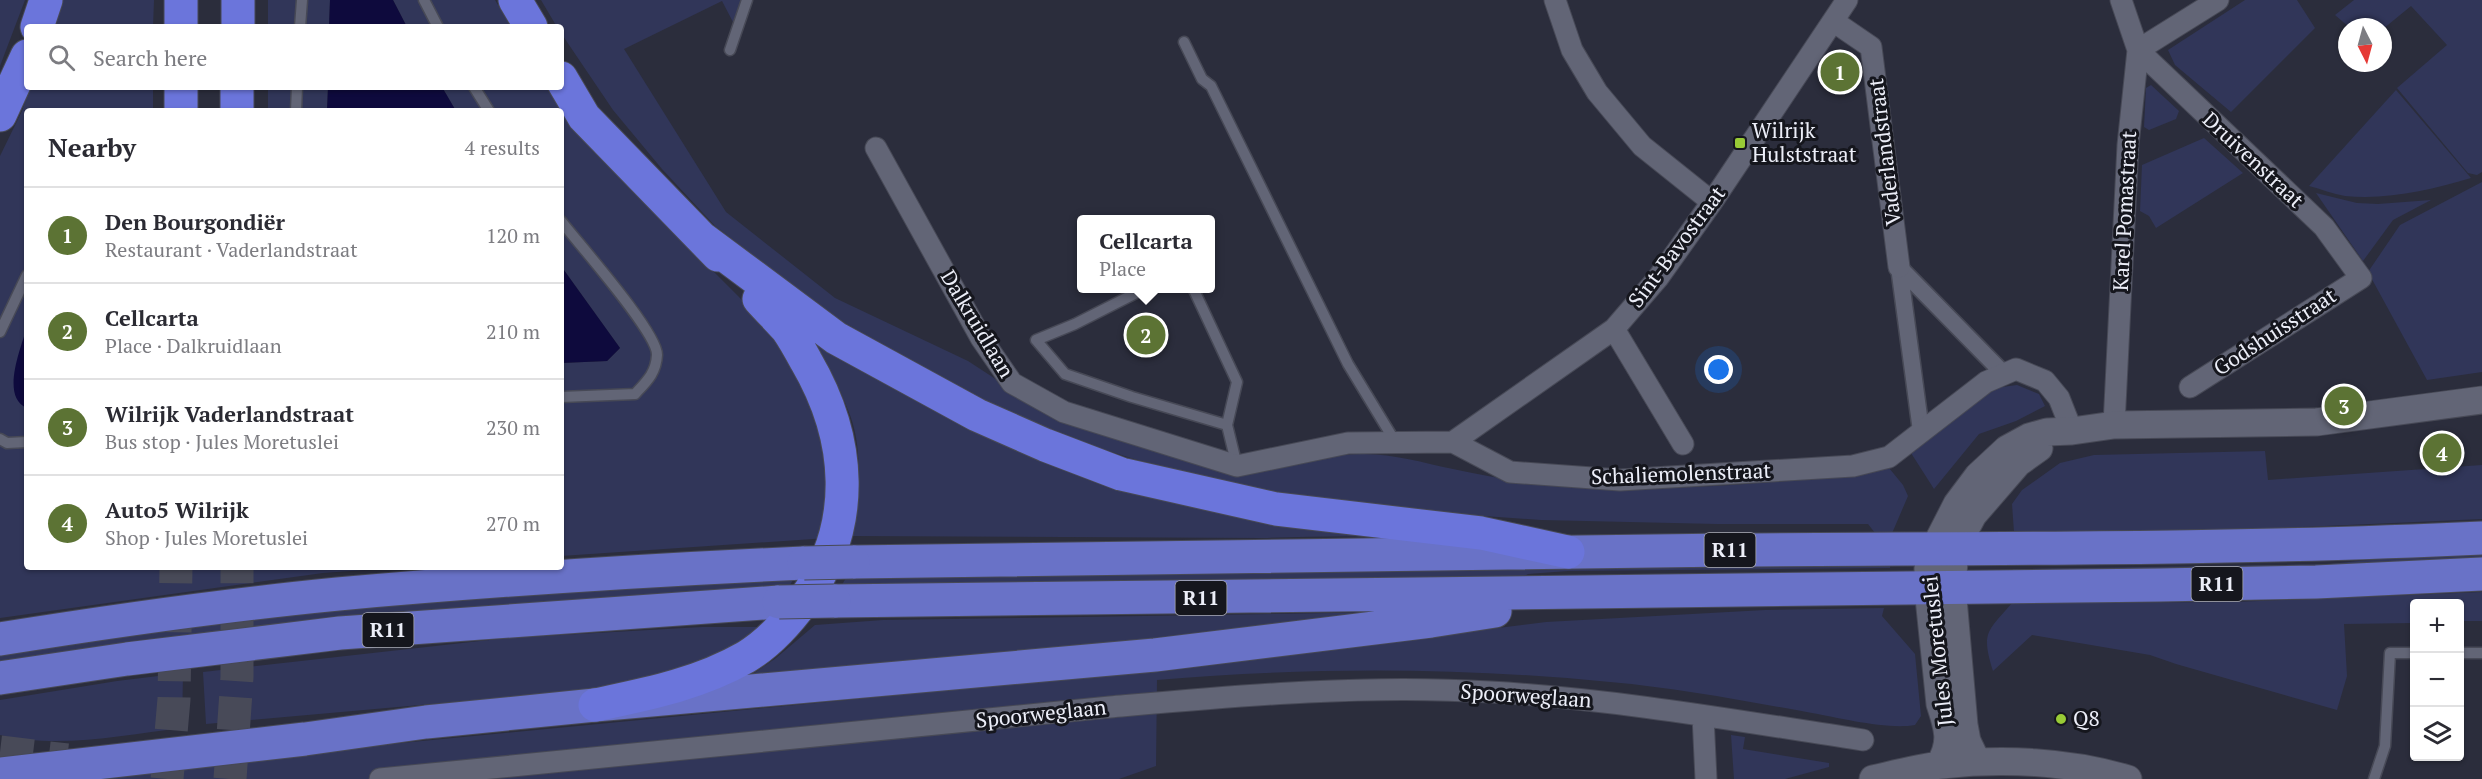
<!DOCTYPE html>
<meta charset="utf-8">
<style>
body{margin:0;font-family:"PT Serif",serif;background:#f7f7f7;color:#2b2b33}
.controls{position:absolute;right:18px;bottom:18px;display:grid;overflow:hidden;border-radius:6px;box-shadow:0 2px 4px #0004}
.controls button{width:54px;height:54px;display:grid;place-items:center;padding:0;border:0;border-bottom:2px solid #e1e1e2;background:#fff;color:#2b2b33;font:30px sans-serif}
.compass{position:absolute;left:2338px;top:18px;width:54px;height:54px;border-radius:50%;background:#fff;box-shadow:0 2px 4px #0004;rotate:174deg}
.you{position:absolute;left:1719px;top:370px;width:21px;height:21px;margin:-15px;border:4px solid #fff;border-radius:50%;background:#1a73e8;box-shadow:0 0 0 9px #1a73e833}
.badge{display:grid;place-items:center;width:39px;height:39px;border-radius:50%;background:#5c7334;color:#fff;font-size:20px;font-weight:700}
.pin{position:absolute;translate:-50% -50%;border:3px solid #fff;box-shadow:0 2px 6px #0006}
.popup{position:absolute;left:1077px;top:215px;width:138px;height:78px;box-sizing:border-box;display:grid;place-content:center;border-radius:6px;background:#fff;filter:drop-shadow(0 2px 4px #0005);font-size:20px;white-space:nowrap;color:#7c7c81}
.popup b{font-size:22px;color:#2b2b33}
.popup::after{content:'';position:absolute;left:50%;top:100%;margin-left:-12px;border:12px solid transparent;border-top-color:#fff}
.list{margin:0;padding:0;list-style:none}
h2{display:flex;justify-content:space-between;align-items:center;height:78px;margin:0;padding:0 24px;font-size:26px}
h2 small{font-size:20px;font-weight:400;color:#7c7c81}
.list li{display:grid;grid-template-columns:39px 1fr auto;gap:18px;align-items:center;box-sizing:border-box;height:96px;padding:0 24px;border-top:2px solid #e1e1e2}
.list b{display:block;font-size:22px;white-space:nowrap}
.list p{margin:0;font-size:20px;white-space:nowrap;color:#7c7c81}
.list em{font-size:20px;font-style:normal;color:#7c7c81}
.icon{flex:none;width:33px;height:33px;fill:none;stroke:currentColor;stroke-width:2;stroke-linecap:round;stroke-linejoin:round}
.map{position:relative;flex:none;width:2482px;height:779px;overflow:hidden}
.search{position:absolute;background:#fff;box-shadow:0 2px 4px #0004;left:24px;top:24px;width:540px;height:66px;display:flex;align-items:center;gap:15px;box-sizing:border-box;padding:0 21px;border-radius:6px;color:#7c7c81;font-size:22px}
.panel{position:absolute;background:#fff;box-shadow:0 2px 4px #0004;left:24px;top:108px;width:540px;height:462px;border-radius:6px}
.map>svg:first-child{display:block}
.green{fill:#313659}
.water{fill:#0e0a3d}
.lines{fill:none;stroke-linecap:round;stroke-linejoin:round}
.motorway-tunnel{stroke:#484a58;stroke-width:33;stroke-dasharray:33 16;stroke-linecap:butt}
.service-casing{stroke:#474956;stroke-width:13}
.pedestrian-casing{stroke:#474956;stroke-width:19}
.minor-casing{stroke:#474956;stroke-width:23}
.tertiary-casing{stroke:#474956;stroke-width:29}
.trunk-casing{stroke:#474956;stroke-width:35}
.motorway-casing{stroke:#474956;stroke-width:35}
.service{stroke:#626576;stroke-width:10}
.pedestrian{stroke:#626576;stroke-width:16}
.minor{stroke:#626576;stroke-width:21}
.tertiary{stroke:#626576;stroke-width:27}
.trunk{stroke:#6972c7;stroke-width:33}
.motorway{stroke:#6b75db;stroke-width:33}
.trunk-bridge-casing{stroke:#474956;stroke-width:35;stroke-linecap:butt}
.trunk-bridge{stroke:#6972c7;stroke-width:33}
.poi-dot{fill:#99cb36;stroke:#15161d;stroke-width:2}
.labels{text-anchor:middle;stroke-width:6;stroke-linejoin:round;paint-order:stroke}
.shield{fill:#15161d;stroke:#acadb6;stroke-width:1.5}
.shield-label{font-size:20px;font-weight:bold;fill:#eceef8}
.poi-label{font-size:21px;fill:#eceef8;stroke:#15161d;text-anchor:start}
.street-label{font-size:21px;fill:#eceef8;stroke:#15161d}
</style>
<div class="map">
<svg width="2482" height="779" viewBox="0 0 2482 779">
<rect width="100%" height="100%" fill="#2b2d3c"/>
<!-- green -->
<path class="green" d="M0,0H25L0,66Z
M60,0H154L153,27H51Z
M268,0H330L329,27H268Z
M393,0H495L511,27H407Z
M541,0H741L733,22L722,1L624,49L726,212L835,298L968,361L1017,393L1247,471C1287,470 1324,453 1364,454C1394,454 1424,463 1453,469C1491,477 1530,484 1569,487C1665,493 1763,482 1859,476L1889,468L1903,485L1908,496L1890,538H1879L1868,524H1717L1541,520L1413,511L1294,496L1224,481L1134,459L1035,428L895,357L822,309L715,226L662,169L613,110L563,36L561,27H557Z
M2245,0H2297L2315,28L2231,112L2175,65L2168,50Z
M2354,0H2482V172L2477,175L2468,173L2397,88L2447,45L2411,6L2383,29V27H2349L2335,15Z
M2151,85L2179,111L2176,119L2149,130L2144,127L2146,88Z
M30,87H153V111H27V567H407L323,573L0,618V156L22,111Z
M268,87H328L327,111H268Z
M442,87H550L615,173L739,297L780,342L828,435V538L561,556V363L607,361L620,348L561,266V111H456Z
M2396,90L2471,178C2430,190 2389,200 2345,196C2333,194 2321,189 2309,186Z
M2204,138L2243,173L2156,228L2149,216L2140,211L2142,165Z
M2482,182V372L2427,380L2368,272L2400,225Z
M2316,193L2357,203L2378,204L2431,200L2393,220L2363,261Z
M811,336L929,404L1385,537C1344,535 1303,537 1262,538L850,536C858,495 865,450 848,410C838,384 824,360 811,336Z
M2017,385L2039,394L2045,406L2016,421L1979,434L1934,489L1911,453L1995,388Z
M2265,451L2268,480L2482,465V519L2261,529L2014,532L2012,504L2022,490L2060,463L2094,455Z
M2482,548V564L2013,577V569L2330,564Z
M1890,561V568L1568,571L1528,574L1515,581L840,588L846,578Z
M793,580L786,591L0,667V653L259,615L571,590Z
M2482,592V621H2460V604H2414V623L2344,624L2347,676L2337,710L2176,664L2150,655L2032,635L1993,671C1981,632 1987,632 2012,603L2235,602Z
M1884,608L1882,616L1915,654L1921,716L1915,725C1888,730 1840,718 1812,713C1745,701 1678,688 1610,682C1460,667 1307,667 1157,680L1156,766L1119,779H28L1188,667L1546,622L1765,610Z
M1397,612L1280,627L747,678L776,658L815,625L883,620Z
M702,627H761L741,649L612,688L206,724L203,672L507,638Z
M183,673L182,728C124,735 58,749 0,735V700L117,681Z
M1731,735L1745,737L1743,749L1829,763V767L1785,779H1734Z"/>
<!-- water -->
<path class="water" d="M330,0H393L407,27H329Z
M328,87H442L456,111H327Z
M561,266L620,348L607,361L561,363Z
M27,327V408C0,397 21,348 27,327Z"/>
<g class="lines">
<!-- motorway-tunnel -->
<path class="motorway-tunnel" d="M0,752L67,760
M167,779L174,699L176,567
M230,779L237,677V567"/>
<defs>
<path id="service" d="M424,0L438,27
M300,27L302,0
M1184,42L1202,79L1211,86L1348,364L1396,443
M730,50L747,0
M474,87L489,111
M296,111L297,87
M561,221C578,243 658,333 657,355C656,373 647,381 635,394L561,397
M1146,288L1075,324L1036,340L1065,374L1132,397L1227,425
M1193,288L1237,382L1227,425L1237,466
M0,332L27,275
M0,439L7,443L27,442
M2460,653H2482
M2374,779L2385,746L2390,653H2414"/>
<path id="pedestrian" d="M1899,267L1921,431
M1899,267L2004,374"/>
<path id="minor" d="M1555,0L1572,50L1597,92L1642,146L1712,202
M1833,21L1871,47L1899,267
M876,148L981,338L1012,383L1064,412L1237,466L1348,443L1453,442L1510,472L1620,480L1853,466L1889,457L1986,382L2016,369L2045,381L2059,398L2072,431
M1614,329L1683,444
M2190,387L2361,278L2324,227L2138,50L2218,0
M2114,425L2128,145L2138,50L2121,0
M1453,442L1614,329L1658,278L1712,202L1847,0
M1703,716L1706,779
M380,779L1110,707C1236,696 1363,684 1490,692C1615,699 1739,721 1863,740"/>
<path id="tertiary" d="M1977,762L1967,741L1964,725L1952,587L1955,549L1973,515L2018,463L2039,448
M1939,765C1953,743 1948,728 1940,704L1928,588V569L1934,549L1957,504L1978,476L2007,449L2029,437L2047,432L2072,431L2114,425L2317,422L2482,400
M1873,779C1895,774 1918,768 1941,765C2002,758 2069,761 2128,779"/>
<path id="trunk" d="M853,562C1145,557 1437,553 1729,550C1980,548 2231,550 2482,538
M834,601L2160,585L2316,582L2482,574
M0,639C112,621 225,605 338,594C493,580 648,570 804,563
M0,678L127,659L340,633L779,602
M0,774L305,739L426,722L595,705L1155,655L1431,621L1495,611"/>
<path id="motorway" d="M515,0L531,27
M37,27L46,0
M181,27V0
M238,27V0
M561,78L584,117L718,255
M181,111V87
M237,111V87
M0,115L27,56
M703,239L836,338L977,415L1045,445L1121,474L1276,509L1481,533L1568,552
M595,705C647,694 699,684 746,657C769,643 788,622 804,600C858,525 851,438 806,361C800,350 794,339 787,329C778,319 768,309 759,299"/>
</defs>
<!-- service casing -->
<use href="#service" class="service-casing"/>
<!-- pedestrian casing -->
<use href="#pedestrian" class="pedestrian-casing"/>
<!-- minor casing -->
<use href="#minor" class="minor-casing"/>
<!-- tertiary casing -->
<use href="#tertiary" class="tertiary-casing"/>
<!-- trunk casing -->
<use href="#trunk" class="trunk-casing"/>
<!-- motorway casing -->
<use href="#motorway" class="motorway-casing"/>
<!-- service -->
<use href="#service" class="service"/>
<!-- pedestrian -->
<use href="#pedestrian" class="pedestrian"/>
<!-- minor -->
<use href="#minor" class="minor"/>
<!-- tertiary -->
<use href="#tertiary" class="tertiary"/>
<!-- trunk -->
<use href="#trunk" class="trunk"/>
<!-- motorway -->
<use href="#motorway" class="motorway"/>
<defs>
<path id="trunk-bridge" d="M804,563L853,562
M779,602L834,601"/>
</defs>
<!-- trunk-bridge casing -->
<use href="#trunk-bridge" class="trunk-bridge-casing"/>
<!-- trunk-bridge -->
<use href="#trunk-bridge" class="trunk-bridge"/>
</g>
<!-- markers -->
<g class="poi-dot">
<rect x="1734" y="137" width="12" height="12" rx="3"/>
<circle cx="2061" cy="719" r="6"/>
</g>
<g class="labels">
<!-- shield labels -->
<g class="shield">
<rect x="1704.5" y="533" width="51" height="34" rx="4.5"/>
<rect x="2191.5" y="567" width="51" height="34" rx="4.5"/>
<rect x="1175.5" y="581" width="51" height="34" rx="4.5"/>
<rect x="362.5" y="613" width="51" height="34" rx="4.5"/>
</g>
<g class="shield-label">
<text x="1730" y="557">R11</text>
<text x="2217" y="591">R11</text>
<text x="1201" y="605">R11</text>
<text x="388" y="637">R11</text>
</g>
<!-- poi labels -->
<g class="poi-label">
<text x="1752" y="138">Wilrijk<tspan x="1752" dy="24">Hulststraat</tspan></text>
<text x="2073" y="726">Q8</text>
</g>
<!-- street labels -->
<g class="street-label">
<text transform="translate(1885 152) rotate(-97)" y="7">Vaderlandstraat</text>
<text transform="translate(2253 160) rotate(43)" y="7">Druivenstraat</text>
<text transform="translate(2125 211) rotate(-87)" y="7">Karel Pomastraat</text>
<text transform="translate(1677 247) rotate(-53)" y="7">Sint-Bavostraat</text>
<text transform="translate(977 324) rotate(59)" y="7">Dalkruidlaan</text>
<text transform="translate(2275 332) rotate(-33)" y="7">Godshuisstraat</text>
<text transform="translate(1681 474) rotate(-2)" y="7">Schaliemolenstraat</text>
<text transform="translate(1938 651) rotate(-96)" y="7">Jules Moretuslei</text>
<text transform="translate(1526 696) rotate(4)" y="7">Spoorweglaan</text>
<text transform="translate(1041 714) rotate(-6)" y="7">Spoorweglaan</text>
</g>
</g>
</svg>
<div class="controls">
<button>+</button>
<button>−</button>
<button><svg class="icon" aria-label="layers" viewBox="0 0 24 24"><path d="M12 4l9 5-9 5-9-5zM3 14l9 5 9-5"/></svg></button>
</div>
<svg class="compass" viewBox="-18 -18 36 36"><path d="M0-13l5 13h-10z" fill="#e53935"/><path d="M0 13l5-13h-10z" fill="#7c7c81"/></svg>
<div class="you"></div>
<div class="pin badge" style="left:1840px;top:72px">1</div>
<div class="pin badge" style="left:1146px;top:335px">2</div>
<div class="popup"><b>Cellcarta</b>Place</div>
<div class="pin badge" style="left:2344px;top:406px">3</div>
<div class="pin badge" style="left:2442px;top:453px">4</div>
<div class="search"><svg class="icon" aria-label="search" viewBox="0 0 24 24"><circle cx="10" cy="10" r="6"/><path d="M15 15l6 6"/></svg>Search here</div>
<section class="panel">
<h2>Nearby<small>4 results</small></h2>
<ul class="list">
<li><span class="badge">1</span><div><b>Den Bourgondiër</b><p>Restaurant · Vaderlandstraat</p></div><em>120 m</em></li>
<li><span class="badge">2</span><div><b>Cellcarta</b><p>Place · Dalkruidlaan</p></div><em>210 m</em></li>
<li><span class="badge">3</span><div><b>Wilrijk Vaderlandstraat</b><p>Bus stop · Jules Moretuslei</p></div><em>230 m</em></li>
<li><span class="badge">4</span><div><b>Auto5 Wilrijk</b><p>Shop · Jules Moretuslei</p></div><em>270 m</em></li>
</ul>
</section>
</div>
